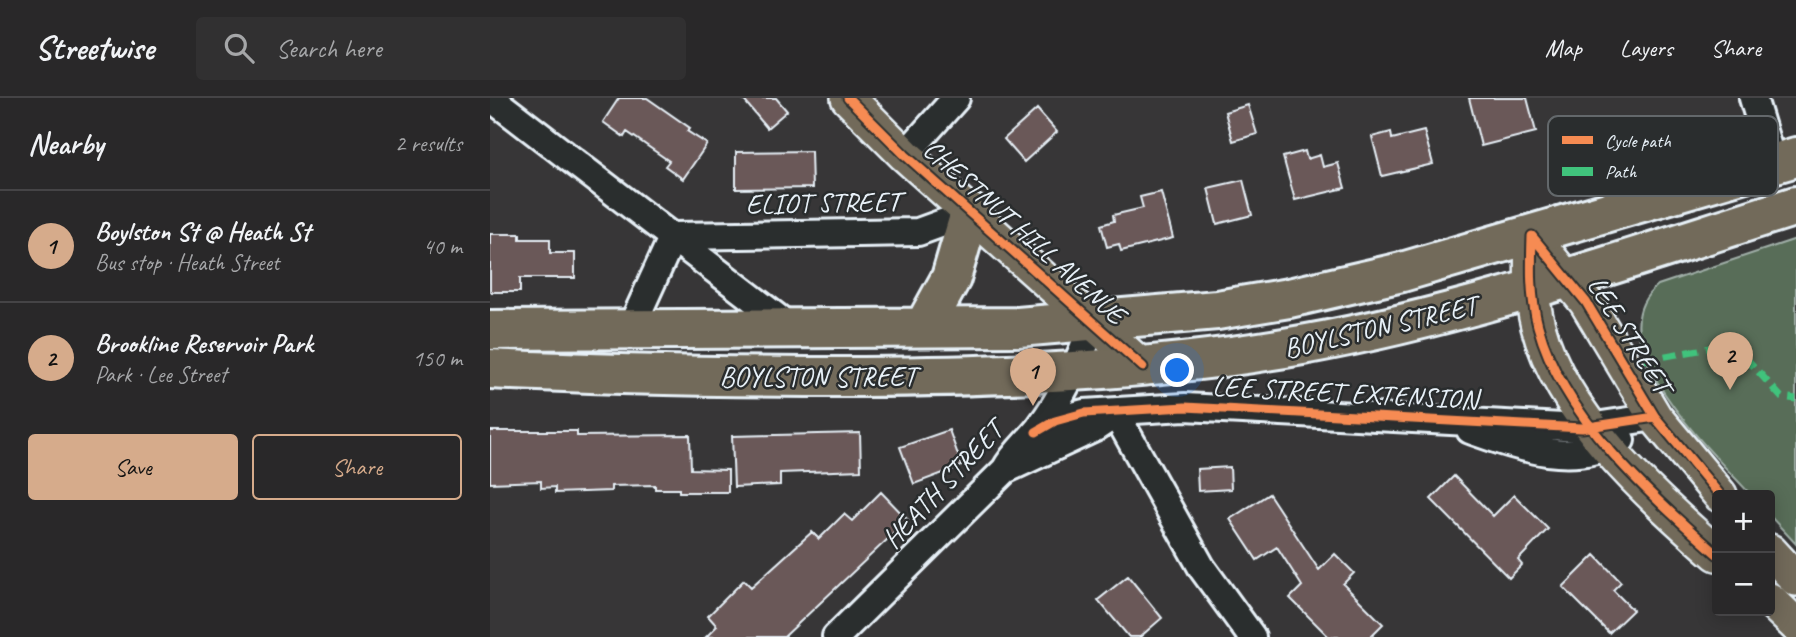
<!DOCTYPE html>
<meta charset="utf-8">
<style>
body{margin:0;font-family:Caveat,sans-serif;background:#313031;color:#f1f3f6}
.controls{position:absolute;right:21px;bottom:21px;display:grid;overflow:hidden;border-radius:7px;box-shadow:0 4px 18px #0003}
.controls button{width:63px;height:63px;display:grid;place-items:center;padding:0;border:0;border-bottom:2px solid #454446;background:#292829;color:#f1f3f6;font:35px sans-serif}
.you{position:absolute;left:688px;top:273px;width:24px;height:24px;margin:-18px;border:5px solid #fff;border-radius:50%;background:#1a73e8;box-shadow:0 0 0 10px #1a73e833}
.badge{display:grid;place-items:center;width:46px;height:46px;border-radius:50%;background:#d6ab8b;color:#111;font-size:23px;font-weight:700}
.pin{position:absolute;translate:-50% -58px;filter:drop-shadow(0 2px 4px #0008)}
.pin::after{content:'';position:absolute;top:37px;width:24px;height:21px;background:inherit;clip-path:polygon(0 0,100% 0,50% 100%)}
.list{margin:0;padding:0;list-style:none}
h2{display:flex;justify-content:space-between;align-items:center;height:91px;margin:0;padding:0 28px;font-size:30px}
h2 small{font-size:23px;font-weight:400;color:#a5a6a8}
.list li{display:grid;grid-template-columns:46px 1fr auto;gap:21px;align-items:center;box-sizing:border-box;height:112px;padding:0 28px;border-top:2px solid #454446}
.list b{display:block;font-size:26px;white-space:nowrap}
.list p{margin:0;font-size:23px;white-space:nowrap;color:#a5a6a8}
.list em{font-size:23px;font-style:normal;color:#a5a6a8}
.actions{display:flex;gap:14px;padding:21px 28px}
.actions a{flex:1;padding:16px 0;border:2px solid #d6ab8b;border-radius:7px;text-align:center;font-size:24px;color:#d6ab8b}
.actions .main{background:#d6ab8b;color:#111}
.icon{flex:none;width:38px;height:38px;fill:none;stroke:currentColor;stroke-width:2;stroke-linecap:round;stroke-linejoin:round}
.map{position:relative;flex:none;width:1306px;height:539px;overflow:hidden}
header{display:flex;align-items:center;gap:42px;box-sizing:border-box;height:98px;padding:0 35px;background:#292829;border-bottom:2px solid #454446}
header strong{font-size:33px}
nav{display:flex;gap:38px;margin-inline-start:auto;font-size:24px}
.search{width:490px;height:63px;background:#313031;display:flex;align-items:center;gap:18px;box-sizing:border-box;padding:0 24px;border-radius:7px;color:#a5a6a8;font-size:26px}
main{display:flex}
aside{flex:1;background:#292829}
.map>svg:first-child{display:block}
.green{fill:#586d58;stroke:#a0afa8;stroke-width:2}
.building{fill:#6b5859;stroke:#e8f1f8;stroke-width:2}
.lines{fill:none;stroke-linecap:round;stroke-linejoin:round}
.minor-casing{stroke:#e8f1f8;stroke-width:32}
.major-casing{stroke:#e8f1f8;stroke-width:38}
.highway-casing{stroke:#e8f1f8;stroke-width:44}
.minor{stroke:#2a2d2e;stroke-width:26}
.major{stroke:#726b5a;stroke-width:33}
.highway{stroke:#726b5a;stroke-width:38}
.quiet{stroke:#40c37c;stroke-width:7;stroke-dasharray:14 7;stroke-linecap:butt}
.cycleway-casing{stroke:#2a2d2e;stroke-width:13}
.cycleway{stroke:#f68b52;stroke-width:9}
.labels{text-anchor:middle;stroke-width:5;stroke-linejoin:round;paint-order:stroke}
.street-label{font-size:28px;fill:#e8f1f8;stroke:#2a2d2e}
.key{fill:#2a2d2e;stroke:#63686b;stroke-width:2}
.key-label{font-size:19px;fill:#e8f1f8}
</style>
<header>
<strong>Streetwise</strong>
<div class="search"><svg class="icon" aria-label="search" viewBox="0 0 24 24"><circle cx="10" cy="10" r="6"/><path d="M15 15l6 6"/></svg>Search here</div>
<nav><a>Map</a><a>Layers</a><a>Share</a></nav>
</header>
<main>
<aside>
<h2>Nearby<small>2 results</small></h2>
<ul class="list">
<li><span class="badge">1</span><div><b>Boylston St @ Heath St</b><p>Bus stop · Heath Street</p></div><em>40 m</em></li>
<li><span class="badge">2</span><div><b>Brookline Reservoir Park</b><p>Park · Lee Street</p></div><em>150 m</em></li>
</ul>
<div class="actions"><a class="main">Save</a><a>Share</a></div>
</aside>
<div class="map">
<svg width="1306" height="539" viewBox="0 0 1306 539">
<rect width="100%" height="100%" fill="#373637"/>
<filter id="ink" filterUnits="userSpaceOnUse"><feTurbulence type="fractalNoise" baseFrequency=".0143" numOctaves="2"/><feDisplacementMap in="SourceGraphic" scale="14" xChannelSelector="R" yChannelSelector="G"/><feConvolveMatrix kernelMatrix="1 2 1 2 8 2 1 2 1" color-interpolation-filters="sRGB"/></filter>
<g filter="url(#ink)">
<!-- green -->
<path class="green" d="M1306,141V446L1280,418V397H1261C1224,356 1101,241 1168,187Z"/>
<!-- building -->
<path class="building" d="M129,0H157L200,30L197,33L217,46L193,81L175,68L179,63L137,34L134,39L113,24Z
M252,0H286L297,13L277,30Z
M979,0H1037L1046,34L991,48Z
M758,7L767,36L743,43L735,14Z
M547,11L567,34L534,64L514,41Z
M934,33L943,66L892,78L882,39L901,34L902,41Z
M321,53L322,90L246,91V54Z
M815,53L817,61L830,57L833,69L848,65L855,90L805,102L793,59Z
M753,82L762,117L727,126L718,90Z
M671,94L683,140L631,153L629,146L617,149L611,127L624,123L623,117L653,110L650,99Z
M0,136H30V141H60V155H85V180H30V194H0Z
M459,332L472,368L424,386L410,349Z
M0,333H87V338L200,337L201,371L238,372V394H189V391H165V387L121,388V393L65,395V389L51,390V383L0,385Z
M370,335L371,372L290,375V387L244,389L242,338Z
M740,369L741,391L708,393L707,371Z
M964,378L1003,418L1024,397L1058,431L1028,462L1032,467L1019,480L941,401Z
M391,394L418,422L294,539H216L227,528L218,518L254,482L261,489L322,434L329,441L354,416L362,423Z
M779,396L829,472L845,456L864,475L853,486L893,526L880,539H839L800,500L812,488L787,449L767,462L740,421Z
M1105,457L1131,484L1123,492L1143,512L1119,535L1073,489Z
M638,478L672,520L650,539H639L608,502Z"/>
<g class="lines">
<defs>
<path id="minor" d="M1,0L301,230
M1263,0L1283,66
M415,57L466,0
M183,138L428,134L480,115
M140,232L183,138
M626,316L712,470L762,539
M980,332C1031,350 1082,369 1131,342
M546,334L565,323L594,315L695,309L1092,330L1165,319
M515,372L605,330L626,316
M346,539L515,372C524,355 537,345 549,330C573,298 590,263 603,224"/>
<path id="major" d="M358,0L415,57L653,269
M1042,138C1041,168 1040,198 1048,228C1072,318 1159,397 1227,456
M1042,138L1096,204L1165,319L1230,397
M1280,453L1306,481
M1280,502L1306,527"/>
<path id="highway" d="M434,229L461,180L480,115
M0,232L528,229L727,212L799,200L912,174L1306,59
M0,271C124,277 249,279 373,279C521,278 666,273 812,247C980,217 1143,159 1306,108"/>
</defs>
<!-- minor casing -->
<use href="#minor" class="minor-casing"/>
<!-- major casing -->
<use href="#major" class="major-casing"/>
<!-- highway casing -->
<use href="#highway" class="highway-casing"/>
<!-- minor -->
<use href="#minor" class="minor"/>
<!-- major -->
<use href="#major" class="major"/>
<!-- highway -->
<use href="#highway" class="highway"/>
<!-- quiet -->
<path class="quiet" d="M1154,262L1237,247L1257,261L1291,299L1306,301"/>
<defs>
<path id="cycleway" d="M358,0L415,57L653,269
M1042,138C1041,168 1040,198 1048,228C1072,318 1159,397 1227,456
M1042,138L1096,204L1165,319L1230,397
M546,334L565,323L594,315L695,309L1092,330L1165,319"/>
</defs>
<!-- cycleway casing -->
<use href="#cycleway" class="cycleway-casing"/>
<!-- cycleway -->
<use href="#cycleway" class="cycleway"/>
</g>
</g>
<g class="labels">
<!-- street labels -->
<g class="street-label">
<text transform="translate(333 104) rotate(-1)" y="10">ELIOT STREET</text>
<text transform="translate(535 133) rotate(42)" y="10">CHESTNUT HILL AVENUE</text>
<text transform="translate(890 228) rotate(-13)" y="10">BOYLSTON STREET</text>
<text transform="translate(1140 236) rotate(58)" y="10">LEE STREET</text>
<text x="328" y="288">BOYLSTON STREET</text>
<text transform="translate(855 294) rotate(3)" y="10">LEE STREET EXTENSION</text>
<text transform="translate(452 386) rotate(-47)" y="10">HEATH STREET</text>
</g>
</g>
<!-- legend -->
<rect x="1058" y="18" width="230" height="80" rx="10" class="key"/>
<rect x="1072" y="38" width="31" height="8" fill="#f68b52"/>
<rect x="1072" y="69" width="31" height="9" fill="#40c37c"/>
<g class="key-label">
<text x="1115" y="49">Cycle path</text>
<text x="1115" y="80">Path</text>
</g>
</svg>
<div class="controls">
<button>+</button>
<button>−</button>
</div>
<div class="you"></div>
<div class="pin badge" style="left:543px;top:308px">1</div>
<div class="pin badge" style="left:1240px;top:292px">2</div>
</div>
</main>
